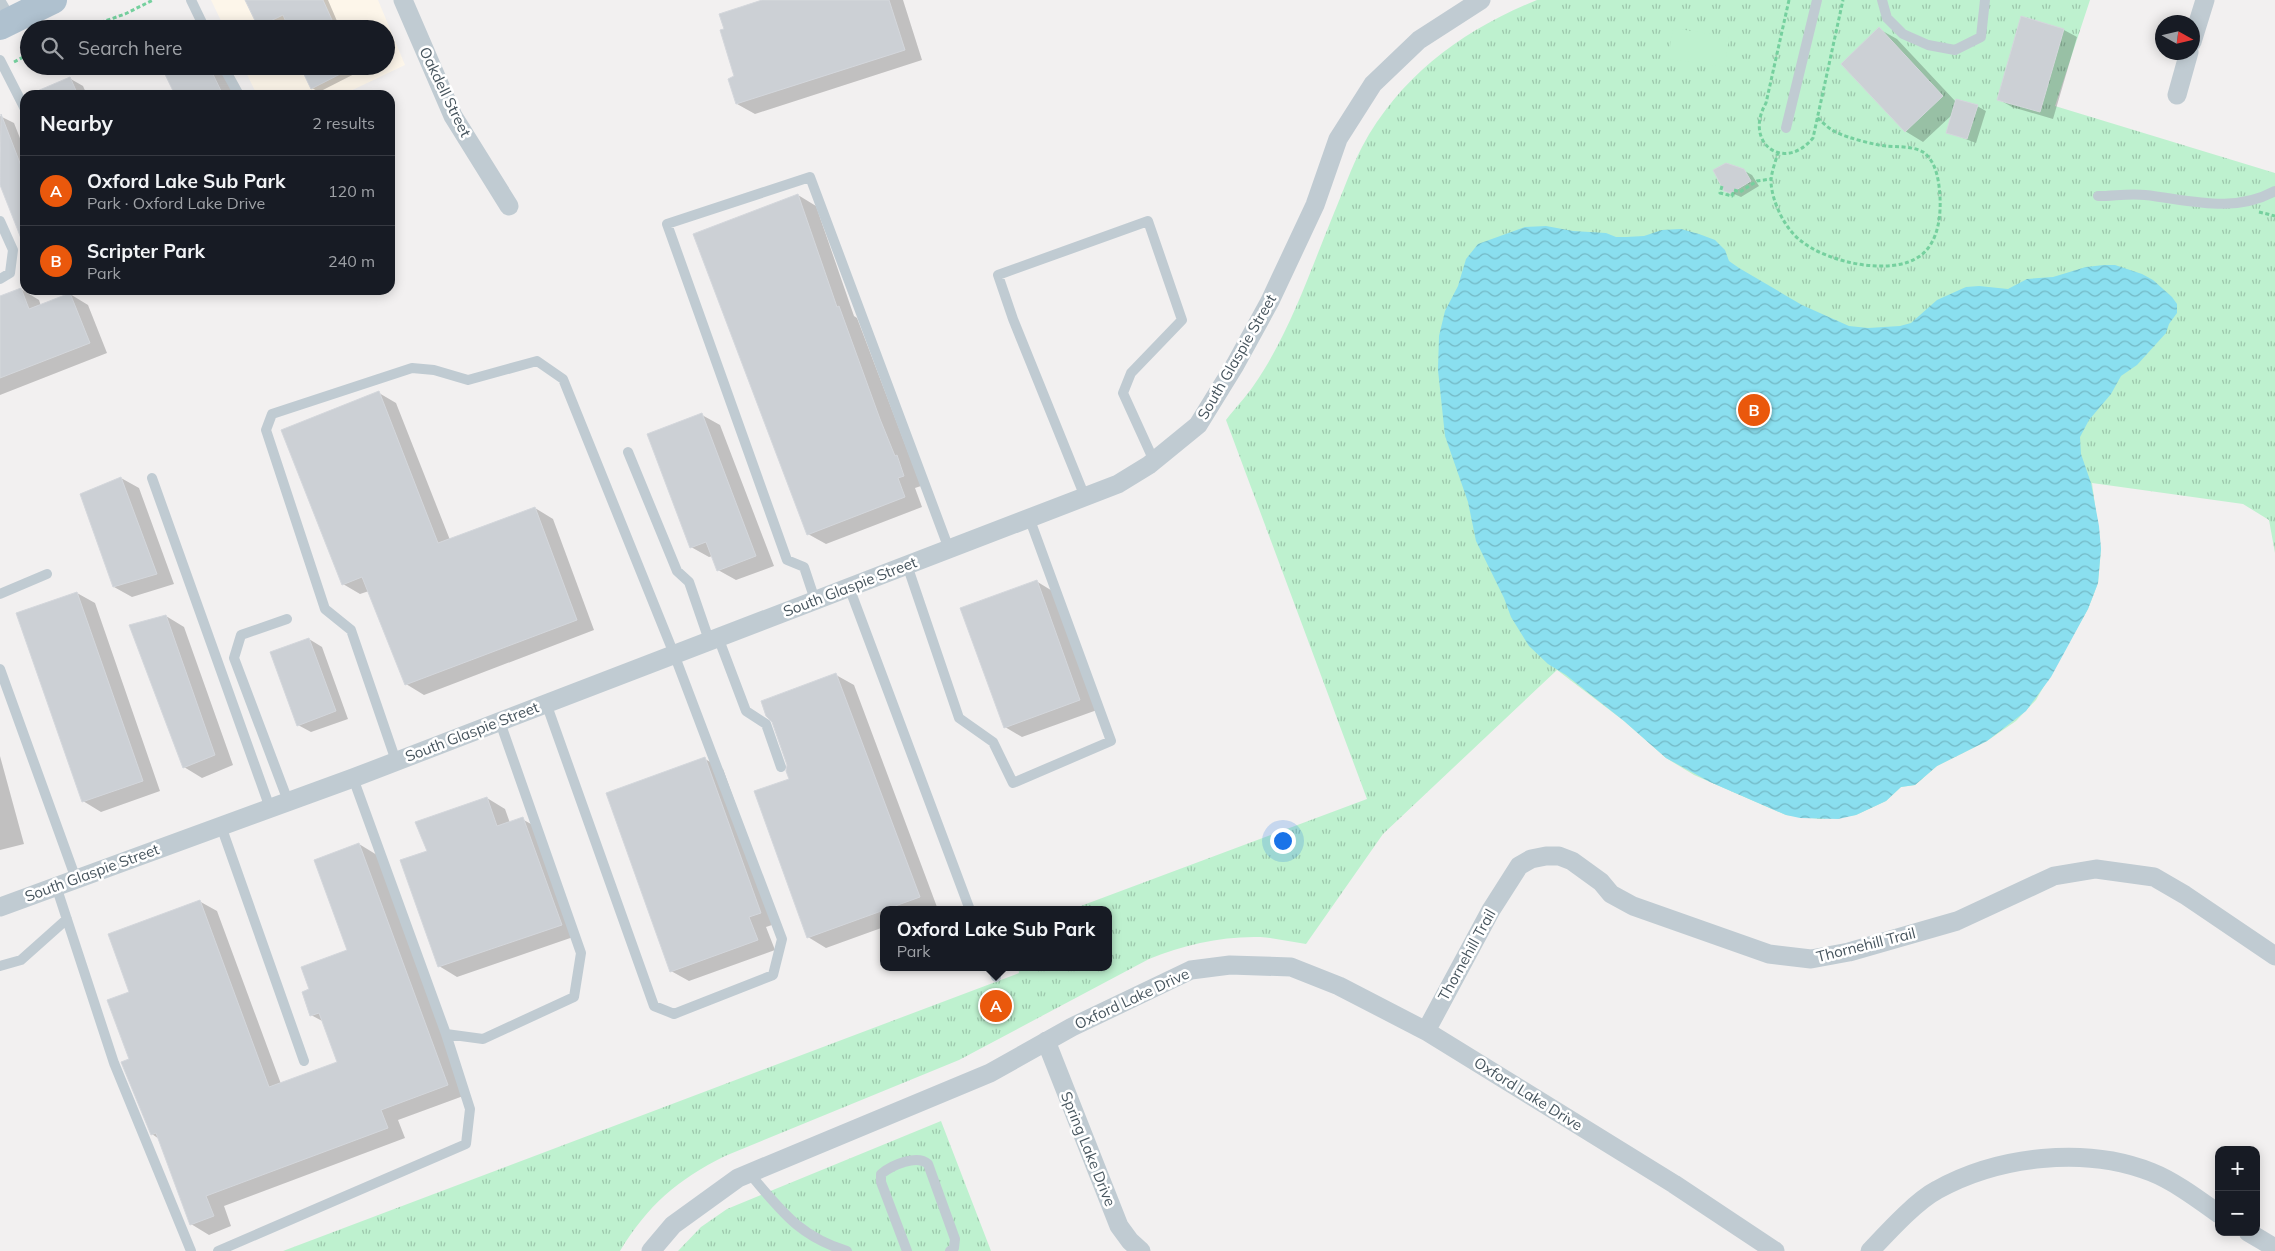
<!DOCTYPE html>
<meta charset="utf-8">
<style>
body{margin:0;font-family:Mulish,sans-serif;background:#242831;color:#f1f3f6}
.controls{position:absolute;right:15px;bottom:15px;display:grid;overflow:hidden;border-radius:10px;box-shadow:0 2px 12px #0003}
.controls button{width:45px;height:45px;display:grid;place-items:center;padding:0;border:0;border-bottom:1px solid #363941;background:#171b24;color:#f1f3f6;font:25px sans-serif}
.compass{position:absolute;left:2155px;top:15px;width:45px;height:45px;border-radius:50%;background:#171b24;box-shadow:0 2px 12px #0003;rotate:98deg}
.you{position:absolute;left:1282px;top:840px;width:18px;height:18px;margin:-12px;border:4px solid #fff;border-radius:50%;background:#1a73e8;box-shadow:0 0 0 8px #1a73e833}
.badge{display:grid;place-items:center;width:32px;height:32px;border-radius:50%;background:#ea580c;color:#fff;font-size:16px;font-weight:700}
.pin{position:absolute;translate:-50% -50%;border:2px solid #fff;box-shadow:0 1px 5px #0006}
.popup{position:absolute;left:880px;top:906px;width:232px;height:65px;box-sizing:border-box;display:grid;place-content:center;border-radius:10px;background:#171b24;filter:drop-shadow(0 1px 4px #0005);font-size:16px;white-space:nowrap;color:#9ea1a6}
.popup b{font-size:19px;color:#f1f3f6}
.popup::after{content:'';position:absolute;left:50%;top:100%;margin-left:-10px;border:10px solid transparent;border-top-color:#171b24}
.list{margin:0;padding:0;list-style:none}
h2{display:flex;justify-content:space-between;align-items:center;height:65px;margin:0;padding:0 20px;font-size:21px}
h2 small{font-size:16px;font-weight:400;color:#9ea1a6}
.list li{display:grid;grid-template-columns:32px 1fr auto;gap:15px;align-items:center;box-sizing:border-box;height:70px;padding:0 20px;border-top:1px solid #363941}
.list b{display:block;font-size:19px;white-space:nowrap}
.list p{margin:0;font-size:16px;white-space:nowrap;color:#9ea1a6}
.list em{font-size:16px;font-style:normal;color:#9ea1a6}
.icon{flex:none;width:28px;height:28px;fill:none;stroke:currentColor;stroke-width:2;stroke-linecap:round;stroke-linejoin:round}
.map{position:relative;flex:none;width:2275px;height:1251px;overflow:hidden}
.search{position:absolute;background:#171b24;box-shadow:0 2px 12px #0003;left:20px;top:20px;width:375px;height:55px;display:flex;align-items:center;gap:12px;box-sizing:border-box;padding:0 18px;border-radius:28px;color:#9ea1a6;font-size:19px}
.panel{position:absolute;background:#171b24;box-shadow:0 2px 12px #0003;left:20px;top:90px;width:375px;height:205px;border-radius:15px}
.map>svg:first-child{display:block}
.commercial{fill:#fdf6ea}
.park{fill:url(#park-tufts)}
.pitch{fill:#bef1cf}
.water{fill:url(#water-waves)}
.shadow{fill:#0003}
.building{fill:#ccd0d5;stroke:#d4d7dc}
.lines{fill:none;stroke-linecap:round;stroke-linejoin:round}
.path{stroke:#75d09e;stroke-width:3;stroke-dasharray:4 2.5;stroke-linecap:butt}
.lane{stroke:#c0cbd2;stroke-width:10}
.street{stroke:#c0cbd2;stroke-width:19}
.primary{stroke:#afc1cf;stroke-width:28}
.labels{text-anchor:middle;stroke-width:5;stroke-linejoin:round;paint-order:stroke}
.street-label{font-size:15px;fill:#47555e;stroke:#fff}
</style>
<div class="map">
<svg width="2275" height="1251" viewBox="0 0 2275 1251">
<defs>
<pattern id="park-tufts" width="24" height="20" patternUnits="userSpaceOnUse" patternTransform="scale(1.25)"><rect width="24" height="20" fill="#bef1cf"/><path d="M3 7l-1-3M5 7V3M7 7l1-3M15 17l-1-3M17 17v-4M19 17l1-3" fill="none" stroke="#9cc6ab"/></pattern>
<pattern id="water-waves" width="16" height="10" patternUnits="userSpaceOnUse" patternTransform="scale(1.25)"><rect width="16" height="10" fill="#8adfef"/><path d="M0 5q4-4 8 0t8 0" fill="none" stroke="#73b8c5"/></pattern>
</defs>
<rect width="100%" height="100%" fill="#f2f0f0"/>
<!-- commercial -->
<path class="commercial" d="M211,0H378L405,65L342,95H257L243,66H386V29H225Z"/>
<!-- park -->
<path class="park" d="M1537,0H2090L2055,106L2275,173V553L2269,520L2243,504L2092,483L2101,549L2098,583L2088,609L2036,700L2016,721L1987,741L1937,766L1915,785L1901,787L1886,801L1856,815L1820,819L1786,815L1694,775L1666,758L1624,721L1557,670L1383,834L1306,944C1291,942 1275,938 1260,937C1222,936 1183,945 1149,959L959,1060L725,1156C677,1180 648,1205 620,1251H283L1019,973L1018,967H1108V910H1070L1367,799L1226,420C1235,408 1246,397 1254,385C1290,333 1310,271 1334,213C1343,192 1351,168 1362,147C1401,75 1463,30 1537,0Z
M941,1121L991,1251H678L701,1227L727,1209Z"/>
<!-- pitch -->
<path class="pitch" d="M1673,28L1729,37L1725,67L1668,59Z"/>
<!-- water -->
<path class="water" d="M1546,226L1573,231L1606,233L1616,237H1626L1644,236L1662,230L1681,229L1699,234L1715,240L1725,250L1729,261L1739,268L1802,305L1849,326L1868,328L1900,326L1911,323L1937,300L1966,287L1979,286L2008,289L2027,279L2053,277L2086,267L2104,265H2115L2142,274L2153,280L2172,297L2177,304V313L2169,324L2166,333L2137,365L2121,376L2111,394L2089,420L2080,437L2081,454L2091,483L2099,526L2101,549L2098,583L2088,609L2051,677L2026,711L1987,741L1937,766L1915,785L1901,787L1886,801L1856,815L1838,819L1800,818L1786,815L1710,782L1666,758L1624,721L1566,675L1548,664L1529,646L1511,617L1504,598L1476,541L1468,502L1445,436L1438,370L1439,336L1445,311L1458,286L1466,259L1478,244L1525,227Z"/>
<!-- shadow -->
<path class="shadow" d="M247,0H328L340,28L343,26L348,29H291L287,20L269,29H263L259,26Z
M766,0H903L922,60L755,114L737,104L730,79L736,77Z
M2022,17L2064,30L2077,37L2053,119L2012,107L1998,99Z
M186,22L198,29H173Z
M1879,29L1897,39L1956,102L1977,106L1986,111L1976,143L1947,132L1953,114L1923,142L1905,131Z
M163,66H221L235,95H177Z
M302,66H368V67L319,92L312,88Z
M69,78L83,86L87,95H49Z
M0,116L14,123L25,151V239L22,238L0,181Z
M1743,170L1752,175L1759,186L1741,197L1725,190Z
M798,195L816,206L854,316L857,318L921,486L915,488L922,507L826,544L808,534Z
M21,289L39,300L41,306L70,294L88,305L107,353L0,395V297Z
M379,393L396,403L450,540L535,508L553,519L594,630L424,695L406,684L369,591L360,594L343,584Z
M702,415L720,425L774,566L736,580L718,570L713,556L709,557L691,547Z
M121,478L139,488L174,584L132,597L114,587L81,494Z
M1036,581L1054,592L1097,710L1022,737L1005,727Z
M77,593L95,603L160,791L101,812L83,801Z
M166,616L184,627L233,765L202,778L184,767Z
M309,639L322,647L348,719L311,732L298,725Z
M836,675L854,685L937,907L930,910H884V927L826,948L808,937L789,765Z
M0,756L24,844L0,850Z
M705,759L723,769L778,923L766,927L775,950L689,981L671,971Z
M487,798L505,809L510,823L522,819L540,829L579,935L457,977L439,966L429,851Z
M359,844L377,855L466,1095L398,1120L405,1138L224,1206L231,1226L209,1235L191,1224L159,1139L152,1134L130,1060L131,993L199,901L217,911L281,1084L339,1062L324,1022L311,1015V990L349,950Z"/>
<!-- building -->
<path class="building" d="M245,0H323L336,29H289L283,15L258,27Z
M762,0H889L905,50L736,104L728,79L734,76L720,30L724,29L719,14Z
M2021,16L2064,29L2040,112L1997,100Z
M1879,27L1943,96L1905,132L1841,64Z
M161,66H209L223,95H175Z
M300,66H356L311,89Z
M70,77L78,95H28Z
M1956,99L1978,105L1967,139L1946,133Z
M1,114L25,176L24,246L0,185Z
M1726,163L1744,169L1751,181L1731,193L1724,191L1713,170Z
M798,194L837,307L839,306L880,419L895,456L897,455L904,476L898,478L905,497L807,535L693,234Z
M21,288L29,309L70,293L90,343L0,378V296Z
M379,391L438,543L535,507L577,620L405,685L362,577L342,585L281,430Z
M702,413L756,556L717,571L706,542L690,548L647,434Z
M121,477L157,574L113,587L80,494Z
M1037,580L1080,700L1004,728L960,608Z
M77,592L143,781L82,802L16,613Z
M166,615L215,755L183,768L129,625Z
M309,638L336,711L297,726L270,652Z
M836,673L920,897L807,938L754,791L789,779L786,771L787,765L772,722L766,716L761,701Z
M705,757L761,913L749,917L758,940L670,972L606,793Z
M487,797L497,826L523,817L562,925L438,967L400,860L427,851L415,822Z
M359,843L448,1085L381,1110L388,1128L206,1196L214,1216L190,1225L156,1133L151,1135L121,1062L129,1059L107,1000L129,992L108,934L200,900L269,1087L337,1062L319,1013L310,1016L302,992L309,989L301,967L347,950L314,860Z"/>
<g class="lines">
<!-- path -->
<path class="path" d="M1789,0L1766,103C1743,143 1784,173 1813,138L1843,0
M82,29L125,14L153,0
M14,62L29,54
M1778,152C1776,161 1771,172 1771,182C1772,202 1785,229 1801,241C1827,262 1891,277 1920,256C1938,243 1941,217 1940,197C1939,182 1937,162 1923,152C1913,146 1897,147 1886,146C1875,145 1848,138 1838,133C1830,130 1823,123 1817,117
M1722,186L1720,193L1732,196L1734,190L1740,192L1757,181L1771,179
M2259,212L2275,216"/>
<!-- lane -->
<path class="lane" d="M0,0L11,19
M191,0L205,29
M1882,0L1887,18L1903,34L1928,45L1955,50L1981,37L1985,0
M0,60L25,109
M223,66L239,95
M1786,128L1817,0
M2098,196C2114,196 2130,193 2145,195C2190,200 2233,214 2275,191
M0,221L13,250L10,273L0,279
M628,452L677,571L689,582L709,640
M152,478L270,808
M1085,497L1013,319L998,275L1148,221L1182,320L1131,373L1123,393L1154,461
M907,565L959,718L993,742L1013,783L1111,741L1030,520
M849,587L970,910
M0,594L47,574
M815,600L804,567L787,560L667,224L810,177L949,549
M287,619L241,635L234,658L288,801
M718,637L746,711L766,724L781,767
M0,669L76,879
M396,761L351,630L325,609L266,430L272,414L412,368L434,370L468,380L537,361L563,379L674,654L782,939L773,975L674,1014L654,1006L546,703
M353,778L446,1034L483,1039L574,997L581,953L500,722
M221,826L304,1061
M56,886L114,1063L191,1251
M0,966L21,960L67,919
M992,967L996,977
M749,1173C781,1210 798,1236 847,1251
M218,1251L466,1144L470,1109L446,1034
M907,1251L881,1182V1174C892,1165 917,1154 928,1164L955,1239L954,1248L950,1251"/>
<!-- street -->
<path class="street" d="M403,0L453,116L509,206
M2192,42L2205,0
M2177,95L2189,52
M0,907L353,778L1118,484L1149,465L1198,425L1235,365L1270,301L1315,205L1338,139L1373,84L1419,40L1481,0
M1426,1031L1491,910L1519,866L1531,859L1546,856H1559L1572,861L1601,882L1611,894L1633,906L1769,954L1811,959L1849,952L1957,921L2054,876L2096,869L2154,877L2185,895L2275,956
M1046,1041L1119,1226L1130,1241L1141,1251
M2248,1232L2275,1248
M651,1251L673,1225L738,1178L990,1073L1072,1027L1191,970L1230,965L1291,967L1339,986L1426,1031L1674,1184L1775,1251
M1870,1251C1887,1233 1916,1201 1937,1190C1998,1156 2085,1146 2151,1172C2174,1181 2198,1199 2219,1214"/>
<!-- primary -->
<path class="primary" d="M0,26L53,0"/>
</g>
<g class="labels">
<!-- street labels -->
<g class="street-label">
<text transform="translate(445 92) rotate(64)" y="5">Oakdell Street</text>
<text transform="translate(1237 357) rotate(-60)" y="5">South Glaspie Street</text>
<text transform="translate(850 587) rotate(-21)" y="5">South Glaspie Street</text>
<text transform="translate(472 732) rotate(-21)" y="5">South Glaspie Street</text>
<text transform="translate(92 873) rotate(-20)" y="5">South Glaspie Street</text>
<text transform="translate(1866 945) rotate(-14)" y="5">Thornehill Trail</text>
<text transform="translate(1467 955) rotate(-61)" y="5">Thornehill Trail</text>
<text transform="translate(1132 999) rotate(-25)" y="5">Oxford Lake Drive</text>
<text transform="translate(1528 1094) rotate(32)" y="5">Oxford Lake Drive</text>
<text transform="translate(1088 1149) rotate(68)" y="5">Spring Lake Drive</text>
</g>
</g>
</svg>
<div class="controls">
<button>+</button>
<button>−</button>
</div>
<svg class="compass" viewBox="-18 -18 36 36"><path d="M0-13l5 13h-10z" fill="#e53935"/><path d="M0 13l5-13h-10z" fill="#9ea1a6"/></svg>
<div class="you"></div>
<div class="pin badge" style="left:996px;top:1006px">A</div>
<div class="popup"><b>Oxford Lake Sub Park</b>Park</div>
<div class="pin badge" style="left:1754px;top:410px">B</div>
<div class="search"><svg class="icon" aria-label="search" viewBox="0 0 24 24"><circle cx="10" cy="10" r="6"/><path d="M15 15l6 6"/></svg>Search here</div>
<section class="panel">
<h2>Nearby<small>2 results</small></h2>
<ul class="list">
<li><span class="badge">A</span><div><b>Oxford Lake Sub Park</b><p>Park · Oxford Lake Drive</p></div><em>120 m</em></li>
<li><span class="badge">B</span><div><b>Scripter Park</b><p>Park</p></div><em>240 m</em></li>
</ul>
</section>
</div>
